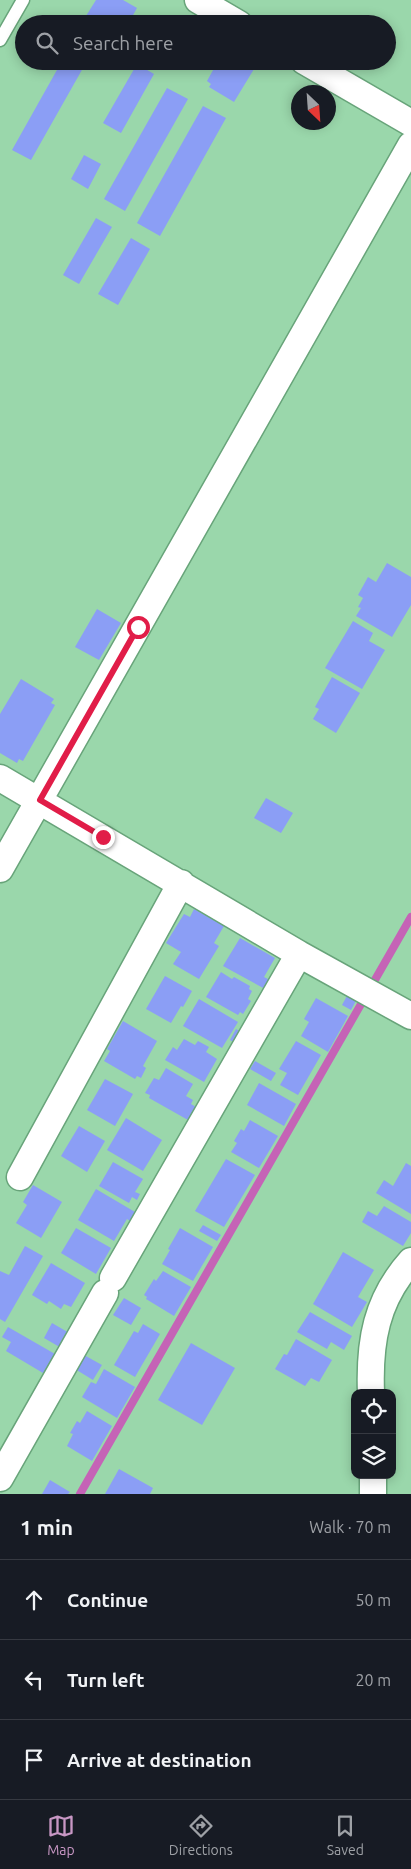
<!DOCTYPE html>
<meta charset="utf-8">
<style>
body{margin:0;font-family:Ubuntu,sans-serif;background:#242831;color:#f1f3f6}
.controls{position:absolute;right:15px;bottom:15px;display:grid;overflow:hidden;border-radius:10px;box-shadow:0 2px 12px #0003}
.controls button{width:45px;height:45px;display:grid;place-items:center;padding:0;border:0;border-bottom:1px solid #363941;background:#171b24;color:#f1f3f6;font:25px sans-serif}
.compass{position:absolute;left:291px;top:85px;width:45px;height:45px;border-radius:50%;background:#171b24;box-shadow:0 2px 12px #0003;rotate:155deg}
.stop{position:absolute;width:15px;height:15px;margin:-11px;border:4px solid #e11d48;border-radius:50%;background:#fff}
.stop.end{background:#e11d48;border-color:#fff;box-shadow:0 1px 5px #0008}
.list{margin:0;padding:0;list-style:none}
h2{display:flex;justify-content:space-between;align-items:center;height:65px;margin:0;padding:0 20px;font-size:21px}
h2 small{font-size:16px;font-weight:400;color:#9ea1a6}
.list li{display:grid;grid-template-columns:32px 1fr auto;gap:15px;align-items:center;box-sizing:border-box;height:80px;padding:0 20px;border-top:1px solid #363941}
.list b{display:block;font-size:19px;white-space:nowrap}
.list em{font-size:16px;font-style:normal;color:#9ea1a6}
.icon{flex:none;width:28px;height:28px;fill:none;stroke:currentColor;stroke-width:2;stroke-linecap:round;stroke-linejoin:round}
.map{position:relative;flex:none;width:411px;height:1494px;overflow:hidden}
.search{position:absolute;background:#171b24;box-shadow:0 2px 12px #0003;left:15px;right:15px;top:15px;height:55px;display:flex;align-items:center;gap:12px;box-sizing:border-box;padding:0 18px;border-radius:28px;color:#9ea1a6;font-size:19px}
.sheet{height:305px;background:#171b24}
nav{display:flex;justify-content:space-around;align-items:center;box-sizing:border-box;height:70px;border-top:1px solid #363941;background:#171b24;font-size:14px;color:#9ea1a6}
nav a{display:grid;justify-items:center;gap:2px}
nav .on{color:#c897c4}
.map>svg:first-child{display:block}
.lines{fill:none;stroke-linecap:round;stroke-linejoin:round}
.stream{stroke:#c563b6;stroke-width:8}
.building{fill:#8b9ef5}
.service-casing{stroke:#68a47a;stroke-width:15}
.minor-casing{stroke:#68a47a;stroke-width:29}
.service{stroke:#fff;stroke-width:12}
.minor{stroke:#fff;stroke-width:26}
.route{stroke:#e11d48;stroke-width:6}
</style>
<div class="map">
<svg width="411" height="1494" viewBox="0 0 411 1494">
<rect width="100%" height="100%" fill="#9ad7ab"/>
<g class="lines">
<!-- stream -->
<path class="stream" d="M80,1494L411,917"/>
</g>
<!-- building -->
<path class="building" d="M96,0H123L137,8L128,24H122L111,17L107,24H99L86,16Z
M62,61H87L31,160L12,150Z
M218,61H253L257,64L234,102L209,87L211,84L207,81Z
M137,64L154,74L121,133L103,123Z
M167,88L188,99L125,211L104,199Z
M203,106L226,118L160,236L137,223Z
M84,155L101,164L88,189L71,179Z
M96,218L112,227L79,284L63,275Z
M131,238L150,249L118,305L98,294Z
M387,563L411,577V605L392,637L356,616L361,608L358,607L363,598L358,595L368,577L376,582Z
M97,609L121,623L99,660L75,647Z
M353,621L373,633L369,641L385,650L362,689L325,668Z
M332,677L360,693L336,733L313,719L319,709L315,707Z
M21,679L54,699L51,703L55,705L23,761L19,759L17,763L0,753V714Z
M266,798L293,813L281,833L254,818Z
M194,909L224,926L214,943L219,946L199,979L173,964L181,952L166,943L184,914L190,917Z
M240,938L275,958L264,977L270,980L265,989L223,966Z
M221,972L232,979L234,977L250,986L249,989L252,991L248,999L251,1001L243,1014L240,1012L238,1015L206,997Z
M165,976L192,991L183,1007L181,1006L171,1023L146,1009Z
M348,994L357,999L351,1010L342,1005Z
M316,998L348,1016L328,1052L301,1036L309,1022L304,1019Z
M199,999L238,1022L222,1048L183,1026Z
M123,1021L157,1041L143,1066L146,1068L141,1078L137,1076L135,1079L104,1061L110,1051L107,1049Z
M236,1029L241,1032L235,1043L230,1040Z
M184,1039L195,1045L198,1041L209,1047L206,1052L217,1059L204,1082L165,1060L173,1047L177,1050Z
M296,1041L321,1055L298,1095L280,1085L287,1073L279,1069Z
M255,1061L276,1073L271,1081L250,1069Z
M166,1068L193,1084L186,1096L193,1100L191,1104L196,1107L188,1120L149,1098L150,1095L145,1093L154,1078L159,1080Z
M105,1079L133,1094L115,1126L87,1110Z
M259,1083L296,1104L284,1126L247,1105Z
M126,1118L162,1140L143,1171L107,1150Z
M250,1120L278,1136L259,1168L231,1152L237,1143L234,1141L241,1129L244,1131Z
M79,1126L105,1141L87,1172L61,1156Z
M226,1159L255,1175L224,1227L195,1211Z
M113,1162L143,1179L135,1192L140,1194L137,1200L132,1197L129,1203L99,1186Z
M406,1163L411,1166V1214L376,1193L384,1180L393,1186Z
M33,1185L62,1202L41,1238L16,1223L27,1205L23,1202Z
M96,1189L135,1212L130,1221L127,1219L114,1241L78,1220Z
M384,1206L411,1222V1233L403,1246L362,1222L368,1211L377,1216Z
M203,1225L221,1235L217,1241L199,1231Z
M76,1228L111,1248L96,1274L61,1253Z
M180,1228L213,1247L193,1281L162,1264L170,1250L168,1249Z
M25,1246L43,1256L5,1322L0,1319V1271L9,1275Z
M343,1252L374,1270L358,1297L367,1302L352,1327L313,1304Z
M51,1263L85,1283L71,1307L64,1304L61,1309L49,1301L47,1304L32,1295Z
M163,1271L191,1287L174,1316L146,1299L147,1297L144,1295L154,1279L156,1281Z
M124,1298L141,1308L131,1325L113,1315Z
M310,1312L352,1336L344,1350L331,1342L327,1349L297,1332Z
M52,1323L71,1334L63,1349L44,1338Z
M143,1324L160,1334L135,1377L114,1365L134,1331L138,1333Z
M8,1327L55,1354L43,1373L6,1351L11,1342L2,1337Z
M296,1339L332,1360L319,1382L311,1378L305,1386L275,1369L284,1354L287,1355Z
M191,1343L235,1368L202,1425L158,1400Z
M84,1355L102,1365L93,1380L75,1369Z
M104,1369L135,1387L117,1418L82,1397L91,1382L96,1384Z
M87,1411L112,1426L92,1461L67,1446L73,1434L70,1433L77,1421L80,1423Z
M119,1469L153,1488L150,1494H105Z
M50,1480L70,1492L68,1494H42Z"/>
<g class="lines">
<defs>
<path id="service" d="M0,40L23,0"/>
<path id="minor" d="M198,0L239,24
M304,61L411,123
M0,778L299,954L411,1016
M0,869L411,145
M20,1177L181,883
M113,1278L299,954
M371,1393C369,1342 376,1300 411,1261
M373,1475V1494
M0,1478L105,1293"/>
</defs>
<!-- service casing -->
<use href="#service" class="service-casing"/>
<!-- minor casing -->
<use href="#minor" class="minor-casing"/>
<!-- service -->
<use href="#service" class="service"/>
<!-- minor -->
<use href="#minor" class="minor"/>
</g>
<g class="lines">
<!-- route -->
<path class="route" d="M103,837L40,800L138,627"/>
</g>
</svg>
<div class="controls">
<button><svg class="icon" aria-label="locate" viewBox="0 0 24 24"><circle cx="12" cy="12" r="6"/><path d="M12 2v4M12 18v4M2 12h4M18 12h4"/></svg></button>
<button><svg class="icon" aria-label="layers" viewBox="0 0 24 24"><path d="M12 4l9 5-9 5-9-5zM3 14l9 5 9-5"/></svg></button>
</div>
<svg class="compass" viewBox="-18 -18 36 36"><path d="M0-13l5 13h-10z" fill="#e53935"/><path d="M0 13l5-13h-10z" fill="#9ea1a6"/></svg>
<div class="stop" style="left:138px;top:627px"></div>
<div class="stop end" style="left:103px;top:837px"></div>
<div class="search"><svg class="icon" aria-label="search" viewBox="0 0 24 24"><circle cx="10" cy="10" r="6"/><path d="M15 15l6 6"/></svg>Search here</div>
</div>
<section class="sheet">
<h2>1 min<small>Walk · 70 m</small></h2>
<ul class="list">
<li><svg class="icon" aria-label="ahead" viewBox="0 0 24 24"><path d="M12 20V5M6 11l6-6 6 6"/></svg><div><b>Continue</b></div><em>50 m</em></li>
<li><svg class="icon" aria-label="left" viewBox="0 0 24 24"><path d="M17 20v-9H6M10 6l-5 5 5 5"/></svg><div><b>Turn left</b></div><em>20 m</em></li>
<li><svg class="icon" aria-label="arrive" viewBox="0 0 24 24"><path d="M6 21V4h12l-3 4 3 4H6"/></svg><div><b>Arrive at destination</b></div></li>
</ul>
</section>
<nav>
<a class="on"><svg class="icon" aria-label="map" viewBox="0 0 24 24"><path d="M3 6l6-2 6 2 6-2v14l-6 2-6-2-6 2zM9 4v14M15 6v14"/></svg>Map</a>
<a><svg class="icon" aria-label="directions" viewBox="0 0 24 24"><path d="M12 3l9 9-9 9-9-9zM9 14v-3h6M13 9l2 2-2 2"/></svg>Directions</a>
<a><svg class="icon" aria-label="saved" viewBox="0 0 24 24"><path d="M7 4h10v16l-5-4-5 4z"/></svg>Saved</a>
</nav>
